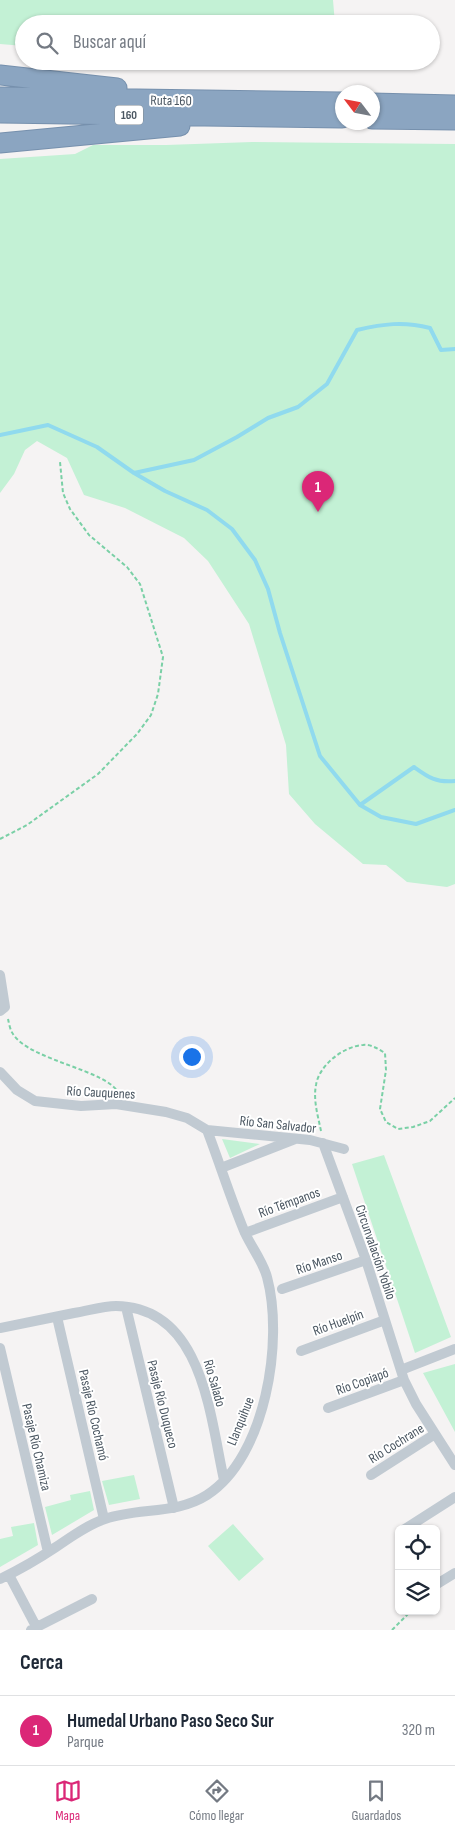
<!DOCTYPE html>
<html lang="es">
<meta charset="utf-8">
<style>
body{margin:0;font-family:"Sofia Sans Condensed",sans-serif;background:#f2f2f3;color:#1f2937}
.controls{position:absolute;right:15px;bottom:15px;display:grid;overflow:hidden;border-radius:8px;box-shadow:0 1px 4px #0004}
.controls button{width:45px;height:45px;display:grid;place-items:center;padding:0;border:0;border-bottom:1px solid #e0e1e3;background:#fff;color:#1f2937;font:25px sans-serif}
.compass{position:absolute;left:335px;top:85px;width:45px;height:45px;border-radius:50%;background:#fff;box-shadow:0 1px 4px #0004;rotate:302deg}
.you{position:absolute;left:191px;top:1056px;width:18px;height:18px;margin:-12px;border:4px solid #fff;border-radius:50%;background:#1a73e8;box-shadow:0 0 0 8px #1a73e833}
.badge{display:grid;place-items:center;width:32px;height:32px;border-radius:50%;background:#db2777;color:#fff;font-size:16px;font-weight:700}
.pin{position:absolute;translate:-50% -41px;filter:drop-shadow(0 1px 2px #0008)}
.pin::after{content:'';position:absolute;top:26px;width:18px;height:15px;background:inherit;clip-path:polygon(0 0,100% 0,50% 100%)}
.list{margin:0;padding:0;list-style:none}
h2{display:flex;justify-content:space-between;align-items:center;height:65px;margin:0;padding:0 20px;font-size:21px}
h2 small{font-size:16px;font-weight:400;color:#747a83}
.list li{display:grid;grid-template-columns:32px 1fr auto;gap:15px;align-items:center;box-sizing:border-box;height:70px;padding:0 20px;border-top:1px solid #e0e1e3}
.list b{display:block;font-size:19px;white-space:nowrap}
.list p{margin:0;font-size:16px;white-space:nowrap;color:#747a83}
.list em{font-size:16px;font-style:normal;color:#747a83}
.icon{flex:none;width:28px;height:28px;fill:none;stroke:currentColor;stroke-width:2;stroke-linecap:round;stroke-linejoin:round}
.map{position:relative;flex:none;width:455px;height:1630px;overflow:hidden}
.search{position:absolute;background:#fff;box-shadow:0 1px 4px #0004;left:15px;right:15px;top:15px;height:55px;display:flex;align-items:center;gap:12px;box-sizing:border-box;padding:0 18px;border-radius:28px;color:#747a83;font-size:19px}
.sheet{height:135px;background:#fff}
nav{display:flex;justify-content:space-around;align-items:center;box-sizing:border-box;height:70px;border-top:1px solid #e0e1e3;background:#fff;font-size:14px;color:#747a83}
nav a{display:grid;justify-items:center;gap:2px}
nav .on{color:#db2777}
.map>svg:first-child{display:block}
.green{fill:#c3f1d5}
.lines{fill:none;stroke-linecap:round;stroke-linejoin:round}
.stream{stroke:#90daee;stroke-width:4}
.highway-casing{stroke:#7690ad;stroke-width:21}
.path{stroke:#7ad0a6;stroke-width:2;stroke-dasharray:4 2.5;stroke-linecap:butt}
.street{stroke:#c1cad2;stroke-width:10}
.highway{stroke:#8ba5c1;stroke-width:19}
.labels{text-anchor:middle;stroke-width:4;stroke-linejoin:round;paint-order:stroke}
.shield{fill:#fff;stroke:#808990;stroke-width:1}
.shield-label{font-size:12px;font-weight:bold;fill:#4a5661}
.street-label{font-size:14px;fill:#4a5661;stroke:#fff}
</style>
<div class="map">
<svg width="455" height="1630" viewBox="0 0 455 1630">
<rect width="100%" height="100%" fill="#f5f3f3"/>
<!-- green -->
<path class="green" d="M0,0H333L335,24H24V46L0,44Z
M252,142L455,144V884L447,887L407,882L386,865L363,864L315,824L289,794L286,745L249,624L208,561L184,538L125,508L84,495L67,458L37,441L25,450L14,474L0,493V159L75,154L93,145H166Z
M222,1139L260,1144L230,1158Z
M384,1155L451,1337L415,1353L352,1164Z
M455,1364V1432L423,1373Z
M134,1475L140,1499L109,1505L102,1481Z
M90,1491L94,1510L52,1535L45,1507L71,1500L70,1495Z
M34,1523L38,1545L0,1567V1539L13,1536L11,1527Z
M233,1524L264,1559L239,1581L208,1546Z"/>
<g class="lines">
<!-- stream -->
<path class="stream" d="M0,435L48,425L97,447L134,473L165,491L207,510L232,529L255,560L268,589L280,633L320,756L360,805L381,817L416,824L455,810
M134,473L194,460L237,437L268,418L298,407L327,384L357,330C383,324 403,321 430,328L441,350L455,349
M360,805L414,767C428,777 436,783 455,781"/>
<defs>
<path id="highway" d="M0,75L117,88
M0,97L342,102
M372,103L455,105
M0,113L342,118
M372,119L455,120
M0,143L180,126"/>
</defs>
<!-- highway casing -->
<use href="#highway" class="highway-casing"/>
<!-- path -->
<path class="path" d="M0,839L27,825L98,774L137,734L151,715L158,694L163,657L140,584L127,567L89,535L70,509L63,493L60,462
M8,1019C9,1023 10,1030 13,1034C30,1061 109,1070 119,1094
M321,1131C318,1116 313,1100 316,1085C319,1065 344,1046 363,1045C371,1044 378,1049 385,1053L386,1070L380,1109L386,1122L398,1129L413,1127L430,1121L455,1098
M392,1630L411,1611"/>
<!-- street -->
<path class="street" d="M0,975L5,1007L0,1011
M0,1072L17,1090L35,1101L81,1106L116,1104L166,1112L187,1118L207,1130
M207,1130L310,1140L344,1149
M323,1143L366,1260L404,1380L416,1404L455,1465
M221,1168L295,1139
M245,1233L343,1197
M282,1289L366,1260
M126,1307L174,1508
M57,1317L104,1519
M0,1328C25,1323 50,1318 74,1313C88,1311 102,1306 116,1306C203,1307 210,1417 224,1480
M0,1348L48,1552
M301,1351L385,1320
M401,1370L455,1349
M328,1408L404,1380
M371,1475L435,1434
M405,1529L455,1497
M9,1575L38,1630
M0,1579C19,1570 38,1559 56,1547C71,1537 87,1525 105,1519C138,1507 176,1515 207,1495C266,1457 284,1340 267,1277C263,1262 252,1248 245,1233C231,1200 220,1164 207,1130
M437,1584L455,1573
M31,1630L92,1599"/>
<!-- highway -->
<use href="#highway" class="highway"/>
</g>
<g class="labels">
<!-- shield labels -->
<rect class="shield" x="115" y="105.5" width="28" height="19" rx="4"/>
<g class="shield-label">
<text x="129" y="119">160</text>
</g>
<!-- street labels -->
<g class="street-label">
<text transform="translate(171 100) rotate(1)" y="5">Ruta 160</text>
<text transform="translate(101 1092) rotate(3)" y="5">Río Cauquenes</text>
<text transform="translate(278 1124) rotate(6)" y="5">Río San Salvador</text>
<text transform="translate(289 1202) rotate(-20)" y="5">Río Témpanos</text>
<text transform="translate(376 1252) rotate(71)" y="5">Circunvalación Yobilo</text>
<text transform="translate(319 1262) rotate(-19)" y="5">Río Manso</text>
<text transform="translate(338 1322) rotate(-20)" y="5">Río Huelpín</text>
<text transform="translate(362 1381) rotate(-20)" y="5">Río Copiapó</text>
<text transform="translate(215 1383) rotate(74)" y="5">Río Salado</text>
<text transform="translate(163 1404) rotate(76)" y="5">Pasaje Río Duqueco</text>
<text transform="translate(94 1415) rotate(77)" y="5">Pasaje Río Cochamó</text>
<text transform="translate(240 1421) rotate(-68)" y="5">Llanquihue</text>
<text transform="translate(396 1443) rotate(-32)" y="5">Río Cochrane</text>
<text transform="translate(37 1447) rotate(77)" y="5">Pasaje Río Chamiza</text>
</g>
</g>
</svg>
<div class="controls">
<button><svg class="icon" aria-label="locate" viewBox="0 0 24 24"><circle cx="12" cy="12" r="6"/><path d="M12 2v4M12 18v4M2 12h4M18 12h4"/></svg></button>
<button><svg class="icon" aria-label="layers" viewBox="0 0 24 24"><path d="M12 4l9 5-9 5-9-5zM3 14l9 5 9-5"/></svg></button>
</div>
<svg class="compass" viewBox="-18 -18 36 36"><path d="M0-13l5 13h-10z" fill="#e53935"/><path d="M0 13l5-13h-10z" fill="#747a83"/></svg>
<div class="you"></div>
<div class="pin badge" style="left:318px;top:512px">1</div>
<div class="search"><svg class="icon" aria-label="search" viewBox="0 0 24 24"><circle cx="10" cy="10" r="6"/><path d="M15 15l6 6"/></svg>Buscar aquí</div>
</div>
<section class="sheet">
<h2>Cerca<small></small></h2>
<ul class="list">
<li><span class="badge">1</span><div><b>Humedal Urbano Paso Seco Sur</b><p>Parque</p></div><em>320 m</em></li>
</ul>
</section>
<nav>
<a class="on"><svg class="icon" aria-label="map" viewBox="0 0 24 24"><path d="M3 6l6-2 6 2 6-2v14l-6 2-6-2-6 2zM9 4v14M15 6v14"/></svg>Mapa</a>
<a><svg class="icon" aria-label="directions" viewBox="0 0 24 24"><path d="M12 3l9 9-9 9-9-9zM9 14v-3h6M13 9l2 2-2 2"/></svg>Cómo llegar</a>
<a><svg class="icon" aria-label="saved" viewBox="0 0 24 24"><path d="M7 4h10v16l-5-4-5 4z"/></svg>Guardados</a>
</nav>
